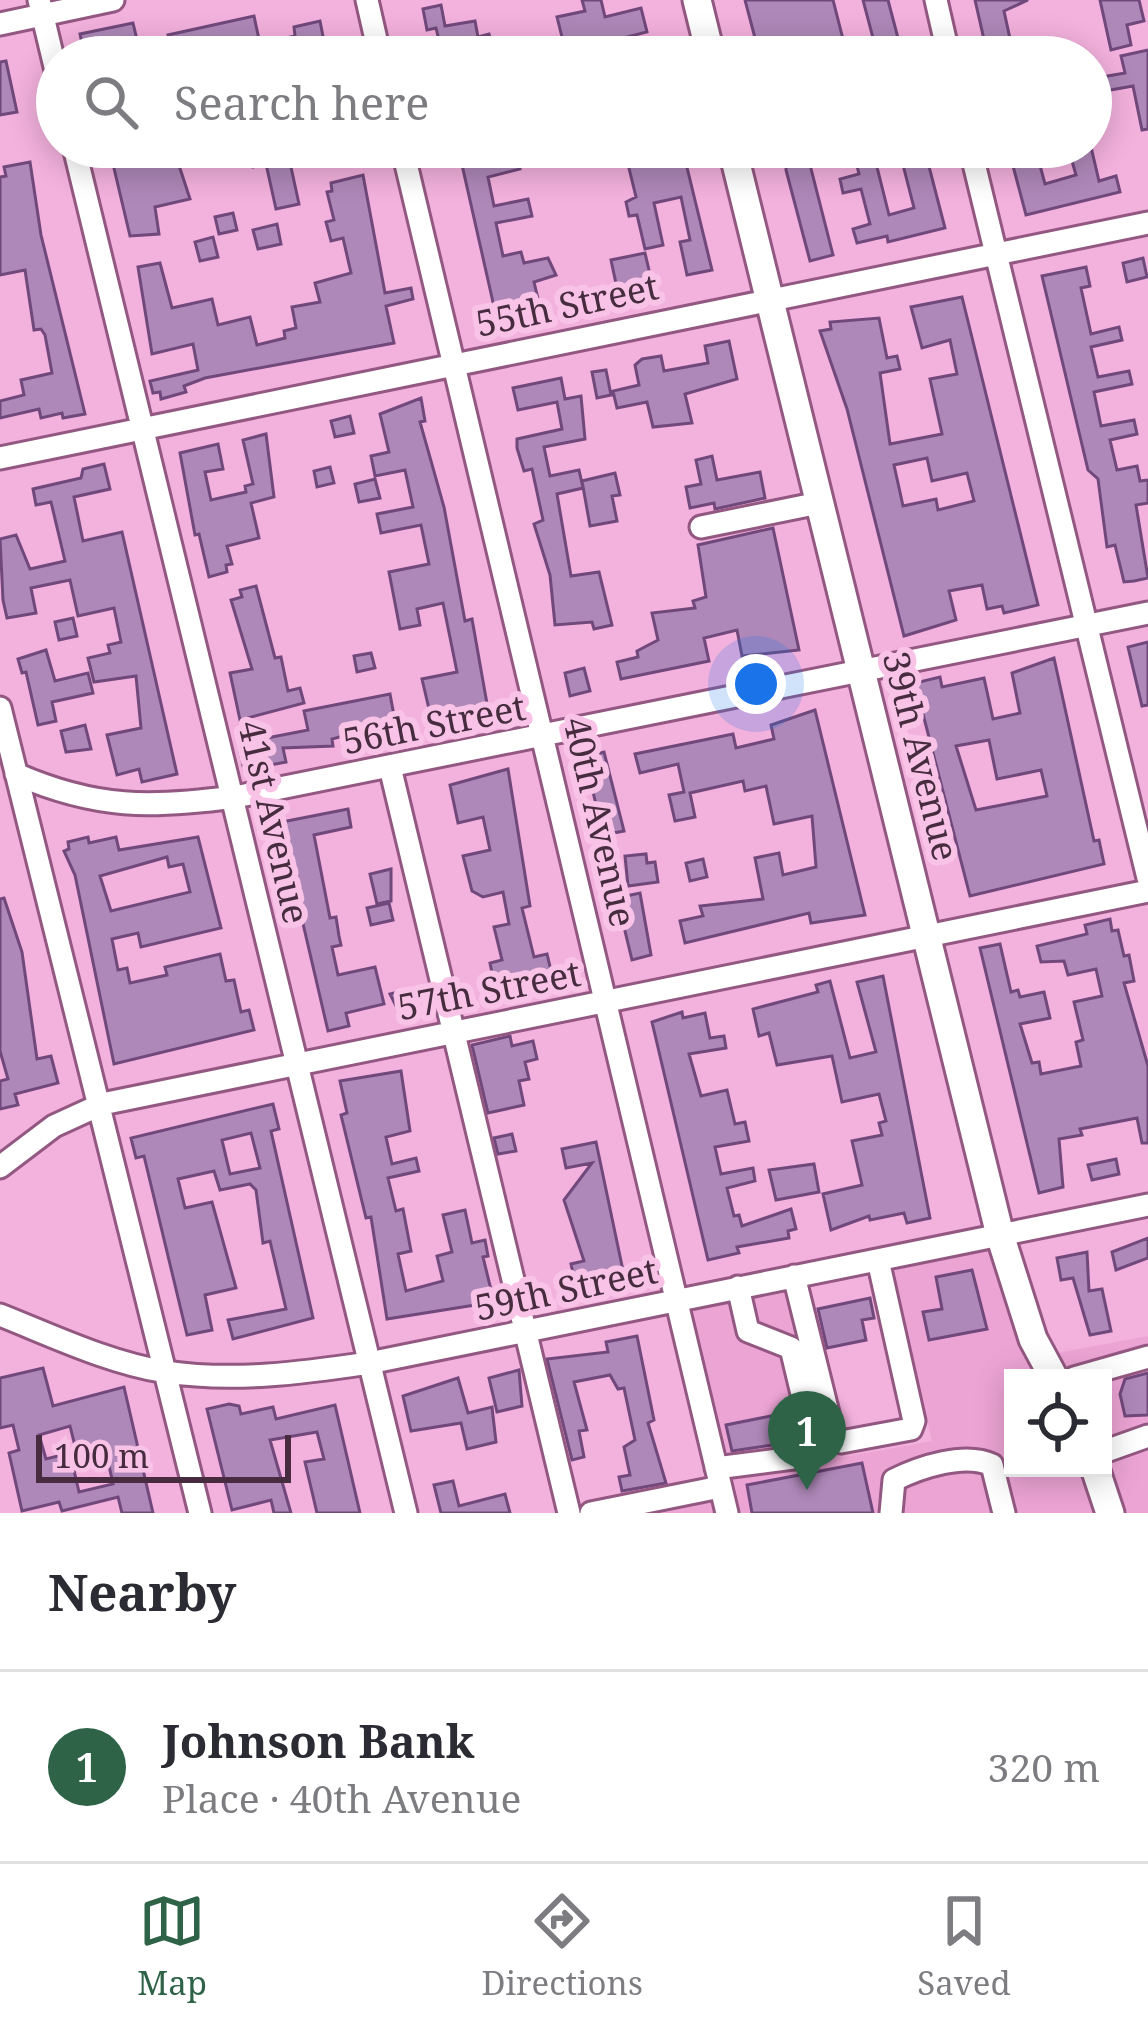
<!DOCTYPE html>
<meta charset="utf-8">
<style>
body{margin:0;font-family:"Noto Serif",serif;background:#f2f2f3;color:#2b2b33}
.controls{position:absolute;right:36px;bottom:36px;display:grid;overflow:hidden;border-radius:0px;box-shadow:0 6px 30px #0003}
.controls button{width:108px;height:108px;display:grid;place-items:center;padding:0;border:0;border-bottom:3px solid #e1e1e2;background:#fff;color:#2b2b33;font:60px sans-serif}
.scale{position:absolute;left:36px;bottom:30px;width:255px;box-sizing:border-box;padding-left:12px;border:6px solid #462c3e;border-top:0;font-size:33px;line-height:42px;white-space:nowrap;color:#462c3e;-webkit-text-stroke:9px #f8c3e6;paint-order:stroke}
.you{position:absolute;left:756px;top:684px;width:42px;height:42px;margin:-30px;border:9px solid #fff;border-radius:50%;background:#1a73e8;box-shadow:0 0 0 18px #1a73e833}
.badge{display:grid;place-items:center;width:78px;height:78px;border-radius:50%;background:#2e6348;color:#fff;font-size:39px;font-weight:700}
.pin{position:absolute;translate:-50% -99px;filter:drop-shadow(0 3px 6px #0008)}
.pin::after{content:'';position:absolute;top:63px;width:42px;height:36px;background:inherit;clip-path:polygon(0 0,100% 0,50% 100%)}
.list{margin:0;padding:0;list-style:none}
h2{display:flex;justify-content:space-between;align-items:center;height:156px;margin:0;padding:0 48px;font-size:51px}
h2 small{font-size:39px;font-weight:400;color:#7c7c81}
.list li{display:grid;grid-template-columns:78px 1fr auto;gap:36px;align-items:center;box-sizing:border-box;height:192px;padding:0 48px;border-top:3px solid #e1e1e2}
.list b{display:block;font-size:45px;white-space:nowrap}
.list p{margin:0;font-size:39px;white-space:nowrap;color:#7c7c81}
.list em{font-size:39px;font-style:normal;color:#7c7c81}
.icon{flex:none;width:66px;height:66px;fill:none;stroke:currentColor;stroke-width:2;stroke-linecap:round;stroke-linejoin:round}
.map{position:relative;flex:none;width:1148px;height:1513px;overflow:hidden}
.search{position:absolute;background:#fff;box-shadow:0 6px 30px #0003;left:36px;right:36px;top:36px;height:132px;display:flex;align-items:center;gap:30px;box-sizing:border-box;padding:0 42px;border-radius:66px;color:#7c7c81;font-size:45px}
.sheet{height:348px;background:#fff}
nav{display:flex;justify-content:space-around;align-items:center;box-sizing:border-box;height:168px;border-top:3px solid #e1e1e2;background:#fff;font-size:33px;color:#7c7c81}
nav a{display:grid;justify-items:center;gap:6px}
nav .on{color:#2e6348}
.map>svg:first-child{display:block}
.built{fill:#eca4d5;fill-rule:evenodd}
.building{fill:#ae88b8;stroke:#71487c;stroke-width:3;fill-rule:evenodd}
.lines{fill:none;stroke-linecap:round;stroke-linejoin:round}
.minor-casing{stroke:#935881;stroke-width:27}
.major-casing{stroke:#935881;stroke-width:33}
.minor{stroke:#fff;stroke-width:21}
.major{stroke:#fff;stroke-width:27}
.labels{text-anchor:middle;stroke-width:12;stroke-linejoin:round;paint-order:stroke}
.street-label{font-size:36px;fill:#462c3e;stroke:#f8c3e6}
</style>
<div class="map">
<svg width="1148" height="1513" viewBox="0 0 1148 1513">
<rect width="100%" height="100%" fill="#f3b1dd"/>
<!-- built -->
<path class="built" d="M1000,1235L1042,1356L1148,1336V1513H607L720,1486L674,1300L790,1277L832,1459L932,1441L889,1257ZM1013,1378H1103V1468H1013Z"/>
<!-- building -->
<path class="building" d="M582,0H601L605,17L641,8L647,32L615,40L619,57H567L557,17L585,11Z
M745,0H833L844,43L760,57Z
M863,0H888L903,57H878Z
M975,0H1028L1004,11L1014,57H988Z
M1100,0H1139L1144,21L1127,25L1131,45L1111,50Z
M441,5L445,26L475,21L478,37L489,34L495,57H443L436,28L427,30L423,9Z
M254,16L260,44L295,36L294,27L320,21L327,57L171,53L168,35Z
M133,23L138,44L127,47L130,57H85L80,34Z
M1148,50V129L1142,130L1133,86L1105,91L1102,77L1125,73L1121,56Z
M6,61L17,112L0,115V62Z
M109,147H173L190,199L155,207L159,234L130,236Z
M262,147H315V152L289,158L299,204L276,209L266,164L253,167L249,150Z
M458,147H516L520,169L488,177L494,206L528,199L532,216L496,223L503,256L521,252L524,263L548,258L556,275L534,282L539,303L519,308L521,314L497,320Z
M650,147H682L712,270L687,275L680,242L690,240L681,197L654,203L663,245L645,249L637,215L629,216L626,202L636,197L628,164L652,158Z
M879,147H936L926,155L945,228L888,242L887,236L857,243L853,229L870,224L861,189L843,193L840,179L859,174L854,154ZM902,161L914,208L889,215L877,167Z
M1008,147H1035L1045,184L1076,175L1068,147H1091L1099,181L1116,176L1120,192L1026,215Z
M807,153L833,255L810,261L786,170L787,158Z
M30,162L41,235L85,414L63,418L62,413L41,418L39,409L0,418V401L24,395L21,380L52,373L45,335L41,329L34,330L25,270L0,275V177L6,176L4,167Z
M363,175L385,293L411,288L413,299L386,306L394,343L205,378L184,386L186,392L161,399L160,392L153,393L150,381L198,370L193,344L152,354L138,267L160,263L172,308L212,299L218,325L250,317L257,345L285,338L284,331L296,328L292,307L320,302L315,283L351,273L343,238L331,241L326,222L334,220L327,192L332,191L331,183Z
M233,213L237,230L219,234L215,217Z
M277,224L281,244L258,249L253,230Z
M213,237L218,257L200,261L195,242Z
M645,253L652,283L618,293L611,260Z
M1143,258L1147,277L1127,282L1123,263Z
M1086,267L1090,286L1081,288L1091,334L1119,327L1122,340L1091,347L1098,377L1129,371L1132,384L1094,392L1101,426L1134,420L1137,434L1110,440L1117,470L1137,466L1140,481L1148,480V503L1136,505L1148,578L1134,581L1124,582L1115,545L1107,547L1098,479L1088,470L1042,276Z
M962,297L1038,605L1004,613L1002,606L987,609L982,585L949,591L956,620L904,636L847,409L820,331L831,329L830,322L879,318L887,358L897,356L900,369L880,373L890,444L942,434L930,379L957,374L950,340L922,348L911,307ZM927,458L932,481L967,473L974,501L938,510L936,499L903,506L894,465Z
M729,341L737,379L685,394L692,423L653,427L647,402L617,408L613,391L639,385L635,365L642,359L661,356L664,371L708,363L705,346Z
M606,370L611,395L597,398L592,372Z
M561,378L565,399L581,396L585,439L544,447L550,476L579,470L583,488L557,494L571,576L599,572L612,625L594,629L592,622L555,625L550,575L534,524L543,520L532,469L524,471L517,448V439L562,429L557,402L518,410L513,388Z
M421,398L425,421L420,422L444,507L465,621L472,619L489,715L433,726L422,679L457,672L443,603L417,609L420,625L400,629L389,572L429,564L421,525L381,533L377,514L413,507L405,470L375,476L371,456L389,452L380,414Z
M350,416L354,433L335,437L331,421Z
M266,434L274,497L251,503L259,538L227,546L232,564L226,565L227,572L209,577L199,534L195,535L180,453L218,444L223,469L205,472L211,500L246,492L245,486L253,484L243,440Z
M712,456L717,480L760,472L765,498L715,509L714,503L690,508L686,487L701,484L696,460Z
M104,464L110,489L74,497L83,541L122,532L177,774L142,782L139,769L117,775L107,735L141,728L136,676L94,682L88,658L110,653L108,645L121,642L114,608L78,616L70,580L31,588L36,613L7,618L3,600L0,539L16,535L30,569L65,561L51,502L36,505L33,489L81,478L83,469Z
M330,467L334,483L317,487L314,471Z
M615,473L620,495L612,496L617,521L590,526L582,481Z
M375,479L380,498L359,502L355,484Z
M773,528L799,650L742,656L737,630L704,638L709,661L621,679L617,662L638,657L637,651L658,640L652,613L695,608L693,601L706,597L698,545Z
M256,586L275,658L281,657L288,691L300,688L304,703L240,720L230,673L252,669L231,600L242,597L240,590Z
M73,618L77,636L59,640L55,622Z
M1148,642V705L1142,706L1128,647Z
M46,650L55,681L88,673L93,693L52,702L56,721L38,725L26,672L22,673L18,659Z
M371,653L375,668L357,672L354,656Z
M1054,658L1094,841L1099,840L1104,864L970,896L915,683L940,677L942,687L984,678L993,719L1020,713L1012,673ZM989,740L997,779L1041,770L1047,796L976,810L956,746Z
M584,668L590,691L570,696L565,673Z
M390,694L395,721L332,739L333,746L283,748L286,762L244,770L240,752L253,750L251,741L308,730L304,711Z
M815,710L865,915L811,923L809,913L685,943L680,921L703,916L700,906L763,899L755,858L779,853L783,875L816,867L812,816L774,824L766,786L745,791L743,781L690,793L695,817L675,821L669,795L684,792L678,764L640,773L635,754L733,734L736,748L774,739L771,725Z
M85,725L91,749L66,752L61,731Z
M604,752L624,831L603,835L585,757Z
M508,769L530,906L522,908L534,957L547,954L552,975L494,982L490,963L502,960L494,927L509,924L503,892L483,897L472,891L463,856L490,850L483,817L458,823L450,785Z
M348,809L351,827L314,835L330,918L336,917L339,936L341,945L332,947L338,975L375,967L384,1004L346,1013L349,1026L328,1031L301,915L296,916L282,822Z
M88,837L89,843L116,837L119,850L198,837L221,928L141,947L138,933L112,939L118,970L127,968L130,983L167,975L165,967L220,954L226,981L234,980L241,1012L249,1010L254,1030L114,1064L75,875L64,851L69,849L68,842ZM167,857L169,867L183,864L190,892L111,911L100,876Z
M646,854L647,863L655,862L658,882L628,886L625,856Z
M703,859L707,877L690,881L686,863Z
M391,869V901L377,904L370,874Z
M640,893L651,955L632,960L617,898Z
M4,898L22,952L37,1059L51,1056L58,1083L15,1094L18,1105L0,1109V1081L8,1079L0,1051V899Z
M389,903L393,920L371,925L367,908Z
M1110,919L1112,931L1118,930L1124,956L1129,955L1134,981L1124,983L1148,1066V1143H1142L1137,1118L1080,1129L1082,1135L1059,1139L1063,1187L1039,1193L980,948L1000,944L1011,992L1018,990L1020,997L1044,992L1050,1018L1020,1024L1032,1063L1039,1062L1041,1074L1081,1066L1076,1042L1083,1040L1074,1002L1102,996L1096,969L1068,975L1064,961L1041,962L1037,946L1087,934L1085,925Z
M883,976L930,1218L907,1223L904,1213L870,1220L869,1216L831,1230L823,1194L862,1185L852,1141L882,1135L879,1123L886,1121L879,1094L842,1102L832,1056L777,1065L769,1033L759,1036L753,1009L818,992L816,985L830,981L850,1058L876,1052L857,982Z
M410,989L417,1015L402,1018L390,994Z
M682,1012L683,1018L705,1013L710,1038L724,1036L726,1048L689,1054L701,1096L727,1090L735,1124L745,1122L749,1141L715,1147L721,1174L753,1168L755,1181L727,1188L734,1216L739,1215L742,1226L791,1209L796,1229L788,1231L789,1238L737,1247L739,1253L708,1260L652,1022Z
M510,1036L512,1046L533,1041L537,1059L525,1062L529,1079L519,1081L524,1105L488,1113L472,1045Z
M401,1071L410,1131L386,1137L392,1164L416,1158L419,1171L388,1178L396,1211L403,1209L411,1251L398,1254L406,1291L443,1281L437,1256L452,1252L443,1215L465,1210L472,1243L485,1240L488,1256L483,1257L494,1302L387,1319L371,1217L366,1218L341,1115L347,1113L340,1081Z
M273,1104L279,1129L271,1131L313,1318L233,1339L228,1320L286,1309L270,1241L263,1243L256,1190L250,1184L220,1190L214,1171L178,1179L185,1208L212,1202L236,1288L205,1295L212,1330L187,1335L144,1156L136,1158L131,1138ZM251,1133L260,1168L230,1174L222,1140Z
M512,1134L516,1151L498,1154L494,1138Z
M596,1142L625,1280L594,1287L592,1280L575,1283L571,1264L584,1261L564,1200L592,1163L566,1168L562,1149Z
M1116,1159L1119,1174L1092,1180L1088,1165Z
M814,1164L819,1192L776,1200L769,1170Z
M1148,1238V1258L1116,1270L1112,1252Z
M1087,1252L1089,1291L1102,1289L1111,1331L1090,1335L1073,1278L1061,1280L1057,1258Z
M972,1270L987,1329L929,1340L923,1312L942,1309L936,1277Z
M870,1298L874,1318L862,1320L866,1340L827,1348L818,1309Z
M637,1336L654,1420L648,1423L666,1483L622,1491L619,1477L630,1475L624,1447L635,1440L624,1388L618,1389L610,1375L574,1382L587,1430L579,1431L584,1457L572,1460L547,1359L608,1352L606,1342Z
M43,1368L53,1406L124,1387L153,1513H122L118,1497L62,1511L59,1502L22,1511L9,1453L19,1450L13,1425L0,1428V1378ZM70,1426L77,1454L105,1447L113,1484L79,1492L70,1453L46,1459L39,1435Z
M519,1370L522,1406L497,1412L489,1378Z
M1148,1373V1415L1125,1416L1120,1394L1125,1379Z
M458,1378L468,1413L492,1407L496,1442L467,1449L461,1423L411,1431L403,1396Z
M229,1404L239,1406L241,1414L273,1407L276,1419L335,1405L360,1513H317L305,1462L324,1459L317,1432L270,1440L291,1513H274L271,1500L232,1510L207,1409Z
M791,1412L798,1441L732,1451L726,1425Z
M862,1463L873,1513H752L747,1485Z
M453,1481L459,1506L505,1494L510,1513H441L434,1485Z"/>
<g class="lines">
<defs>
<path id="minor" d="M39,0L57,75
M367,0L380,57
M936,0L949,57
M0,24L113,0
M74,147L406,1513
M402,147L727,1513
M970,147L1148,878
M0,458L1148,223
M701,527L819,503
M0,708L200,1513
M390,767L569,1513
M16,774C96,809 151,808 235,797L1148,613
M0,1167L54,1126L102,1104L1148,891
M794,1276L834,1437L841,1442L911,1429L914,1421L878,1260
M0,1315C53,1336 109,1363 166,1372C234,1382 302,1373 369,1363L1148,1205
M1074,1378L1148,1357
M1103,1452L1148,1436
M716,1468L801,1457L815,1448L791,1348L748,1331L738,1287
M591,1513L720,1487
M891,1513L894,1480C920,1467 965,1452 992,1465L1004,1513"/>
<path id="major" d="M697,0L711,57
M732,147L1000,1235L1033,1339L1054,1378
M1095,1468L1110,1513"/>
</defs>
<!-- minor casing -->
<use href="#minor" class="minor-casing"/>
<!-- major casing -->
<use href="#major" class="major-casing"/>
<!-- minor -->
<use href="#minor" class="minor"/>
<!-- major -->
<use href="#major" class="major"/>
</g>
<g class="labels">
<!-- street labels -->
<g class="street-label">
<text transform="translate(567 305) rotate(-12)" y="13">55th Street</text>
<text transform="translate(434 724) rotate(-11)" y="13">56th Street</text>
<text transform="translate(921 756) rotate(76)" y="13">39th Avenue</text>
<text transform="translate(274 822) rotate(77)" y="13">41st Avenue</text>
<text transform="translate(600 822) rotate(77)" y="13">40th Avenue</text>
<text transform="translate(489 990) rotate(-11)" y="13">57th Street</text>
<text transform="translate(566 1289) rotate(-12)" y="13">59th Street</text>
</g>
</g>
</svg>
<div class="controls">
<button><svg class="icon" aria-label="locate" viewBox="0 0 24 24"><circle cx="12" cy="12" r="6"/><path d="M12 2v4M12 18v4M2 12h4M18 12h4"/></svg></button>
</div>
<div class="scale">100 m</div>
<div class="you"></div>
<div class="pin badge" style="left:807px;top:1490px">1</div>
<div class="search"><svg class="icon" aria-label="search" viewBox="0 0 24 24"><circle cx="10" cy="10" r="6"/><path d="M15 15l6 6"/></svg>Search here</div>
</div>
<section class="sheet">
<h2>Nearby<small></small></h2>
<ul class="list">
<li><span class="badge">1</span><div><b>Johnson Bank</b><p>Place · 40th Avenue</p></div><em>320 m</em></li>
</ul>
</section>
<nav>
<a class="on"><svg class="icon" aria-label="map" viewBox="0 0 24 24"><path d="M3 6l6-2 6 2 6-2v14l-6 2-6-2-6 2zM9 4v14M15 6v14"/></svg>Map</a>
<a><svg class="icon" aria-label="directions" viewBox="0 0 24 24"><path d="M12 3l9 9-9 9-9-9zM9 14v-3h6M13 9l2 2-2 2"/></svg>Directions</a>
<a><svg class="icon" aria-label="saved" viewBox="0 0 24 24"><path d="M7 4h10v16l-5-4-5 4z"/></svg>Saved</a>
</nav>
